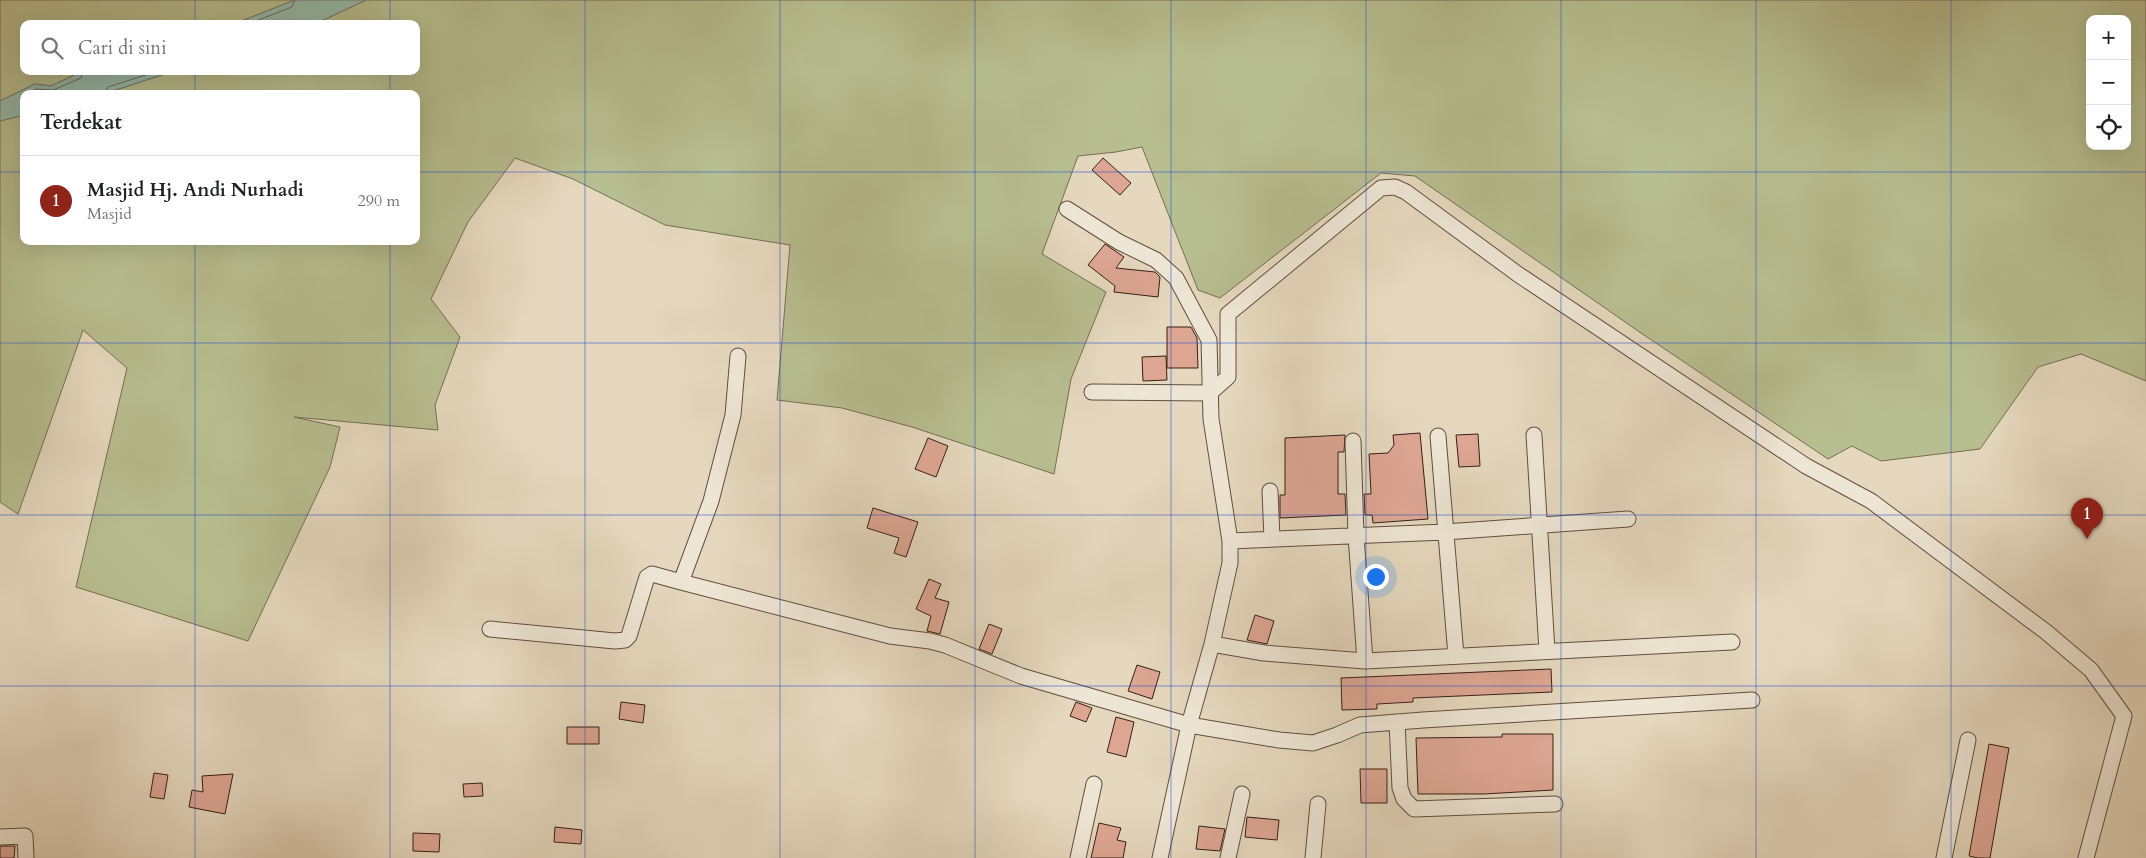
<!DOCTYPE html>
<html lang="id">
<meta charset="utf-8">
<style>
body{margin:0;font-family:Cardo,serif;background:#f6f6f6;color:#202124}
.controls{position:absolute;right:15px;top:15px;display:grid;overflow:hidden;border-radius:10px;box-shadow:0 5px 20px #0002}
.controls button{width:45px;height:45px;display:grid;place-items:center;padding:0;border:0;border-bottom:1px solid #e0e0e0;background:#fff;color:#202124;font:25px sans-serif}
.you{position:absolute;left:1375px;top:576px;width:18px;height:18px;margin:-12px;border:4px solid #fff;border-radius:50%;background:#1a73e8;box-shadow:0 0 0 8px #1a73e833}
.badge{display:grid;place-items:center;width:32px;height:32px;border-radius:50%;background:#8f2418;color:#fff;font-size:16px;font-weight:700}
.pin{position:absolute;translate:-50% -41px;filter:drop-shadow(0 1px 2px #0008)}
.pin::after{content:'';position:absolute;top:26px;width:18px;height:15px;background:inherit;clip-path:polygon(0 0,100% 0,50% 100%)}
.list{margin:0;padding:0;list-style:none}
h2{display:flex;justify-content:space-between;align-items:center;height:65px;margin:0;padding:0 20px;font-size:21px}
h2 small{font-size:16px;font-weight:400;color:#757577}
.list li{display:grid;grid-template-columns:32px 1fr auto;gap:15px;align-items:center;box-sizing:border-box;height:90px;padding:0 20px;border-top:1px solid #e0e0e0}
.list b{display:block;font-size:19px;white-space:nowrap}
.list p{margin:0;font-size:16px;white-space:nowrap;color:#757577}
.list em{font-size:16px;font-style:normal;color:#757577}
.icon{flex:none;width:28px;height:28px;fill:none;stroke:currentColor;stroke-width:2;stroke-linecap:round;stroke-linejoin:round}
.map{position:relative;flex:none;width:2146px;height:858px;overflow:hidden}
.search{position:absolute;background:#fff;box-shadow:0 5px 20px #0002;left:20px;top:20px;width:400px;height:55px;display:flex;align-items:center;gap:12px;box-sizing:border-box;padding:0 18px;border-radius:10px;color:#757577;font-size:19px}
.panel{position:absolute;background:#fff;box-shadow:0 5px 20px #0002;left:20px;top:90px;width:400px;height:155px;border-radius:10px}
.map>svg:first-child{display:block}
.green{fill:#b7be90;stroke:#766e52;fill-rule:evenodd}
.water{fill:#96bbad;stroke:#707d70}
.lines{fill:none;stroke-linecap:round;stroke-linejoin:round}
.shore{stroke:#666d61;stroke-width:1}
.building{fill:#dda693;stroke:#361f15}
.minor-casing{stroke:#624d3f;stroke-width:17}
.minor{stroke:#eee6d5;stroke-width:15}
.grid{fill:none;stroke:#1d4ed8;stroke-width:1;stroke-opacity:0.55}
</style>
<div class="map">
<svg width="2146" height="858" viewBox="0 0 2146 858">
<rect width="100%" height="100%" fill="#e5d8be"/>
<filter id="stains"><feTurbulence type="fractalNoise" baseFrequency=".004" numOctaves="4"/><feColorMatrix values="0 0 0 0 .2 0 0 0 0 .09 0 0 0 0 .02 0 0 0 .5 -.17"/></filter>
<radialGradient id="worn" r=".72"><stop offset=".6" stop-color="#630" stop-opacity="0"/><stop offset="1" stop-color="#630" stop-opacity=".3"/></radialGradient>
<!-- green -->
<path class="green" d="M0,0H295L234,24H24V71H83L51,86L35,84L0,101Z
M366,0H2146V381L2081,354L2038,367L1980,449L1881,461L1852,446L1828,459L1641,333L1415,176L1381,173L1220,298L1198,290L1142,147L1116,152L1078,156L1042,254L1106,292L1071,379L1054,474L912,427L842,408L777,400L790,245L665,225L573,179L515,158L468,222L431,299L460,337L435,405L438,430L294,417L340,427L330,467L248,641L76,587L127,368L83,330L18,514L0,502V121L24,115V241H416V94H103L174,71H416V24H315ZM2090,19H2127V146H2090Z"/>
<!-- water -->
<path class="water" d="M295,0H366L315,24H234Z
M83,71H174L103,94H24V115L0,121V101L35,84L51,86Z"/>
<g class="lines">
<!-- shore -->
<path class="shore" d="M248,24L292,7L295,0
M26,94L36,89L53,90L81,78L83,71
M105,94L108,87L158,71"/>
</g>
<!-- building -->
<path class="building" d="M1103,158L1131,183L1120,195L1092,170Z
M1105,244L1124,257L1116,268L1155,272L1160,277L1158,297L1114,292L1115,286L1088,265Z
M1167,327H1191L1197,338L1198,368H1167Z
M1166,356L1167,380L1143,381L1142,357Z
M1420,433L1428,519L1373,523L1372,515H1365L1364,494H1371L1369,454L1388,453L1394,445L1393,435Z
M1478,434L1480,466L1459,467L1456,435Z
M1345,435L1344,452H1338V494H1345L1346,515L1280,518V495H1285V438Z
M928,438L948,446L936,477L915,469Z
M873,508L918,522L906,557L894,553L899,538L867,528Z
M929,579L941,584L935,598L949,602L940,634L927,631L931,616L916,609Z
M1255,615L1274,621L1267,644L1247,640Z
M989,624L1002,629L992,654L979,649Z
M1137,665L1160,672L1152,699L1128,691Z
M1551,669L1552,692L1413,698V702L1377,704V709L1342,710L1341,678Z
M621,702L645,705L643,723L619,719Z
M1076,702L1092,708L1086,722L1070,716Z
M1116,717L1134,722L1126,757L1107,752Z
M567,727H599V744H567Z
M1502,734H1553V790L1484,794H1418L1416,738L1502,737Z
M1989,744L2009,748L1990,858H1978L1969,856Z
M1360,769H1387V803H1361Z
M154,773L168,775L164,799L150,797Z
M233,774L225,814L189,807L192,790L203,792L202,776Z
M482,783L483,796L464,797L463,784Z
M1247,817L1279,820L1277,840L1245,837Z
M1099,823L1121,828L1117,840L1126,842L1123,858H1091Z
M1199,826L1225,829L1220,851L1196,849Z
M555,827L582,830L581,844L554,842Z
M413,833L440,834L439,852L413,851Z
M0,846H15L14,858H0Z"/>
<g class="lines">
<defs>
<path id="minor" d="M1067,209L1119,242L1156,260L1176,278L1209,340L1211,419L1230,541V563L1212,644L1189,725L1160,858
M738,356L733,415L711,501L681,582L890,636L930,641L945,645L1021,676L1189,725L1279,740L1313,743L1337,735L1360,725L1423,720L1752,700
M1092,392L1210,393L1228,377V314L1381,188L1395,187L1406,192L1519,275L1806,466L1871,501L2045,631L2091,670L2124,716L2086,858
M1534,435L1547,651
M1438,436L1456,656
M1353,441L1356,536L1365,661
M1270,491L1272,539
M1230,541L1445,532L1628,519
M490,629L615,641L625,640L629,636L647,577L652,574L681,582
M1212,644L1264,653L1365,661L1732,642
M1397,722L1400,788L1404,799L1414,809L1555,804
M0,837L25,836L26,858
M1078,858L1094,784
M1228,858L1242,794
M1313,858L1318,804
M1944,858L1968,740"/>
</defs>
<!-- minor casing -->
<use href="#minor" class="minor-casing"/>
<!-- minor -->
<use href="#minor" class="minor"/>
</g>
<!-- grid -->
<path class="grid" d="M195,0V24M390,0V24M585,0V858M780,0V858M975,0V858M1171,0V858M1366,0V858M1561,0V858M1756,0V858M1951,0V858M195,71V94M390,71V94M0,172H24M416,172H2146M195,241V858M390,241V858M0,343H2146M0,515H2146M0,686H2146"/>
<rect width="100%" height="100%" filter="url(#stains)"/>
<rect width="100%" height="100%" fill="url(#worn)"/>
</svg>
<div class="controls">
<button>+</button>
<button>−</button>
<button><svg class="icon" aria-label="locate" viewBox="0 0 24 24"><circle cx="12" cy="12" r="6"/><path d="M12 2v4M12 18v4M2 12h4M18 12h4"/></svg></button>
</div>
<div class="you"></div>
<div class="pin badge" style="left:2087px;top:539px">1</div>
<div class="search"><svg class="icon" aria-label="search" viewBox="0 0 24 24"><circle cx="10" cy="10" r="6"/><path d="M15 15l6 6"/></svg>Cari di sini</div>
<section class="panel">
<h2>Terdekat<small></small></h2>
<ul class="list">
<li><span class="badge">1</span><div><b>Masjid Hj. Andi Nurhadi</b><p>Masjid</p></div><em>290 m</em></li>
</ul>
</section>
</div>
